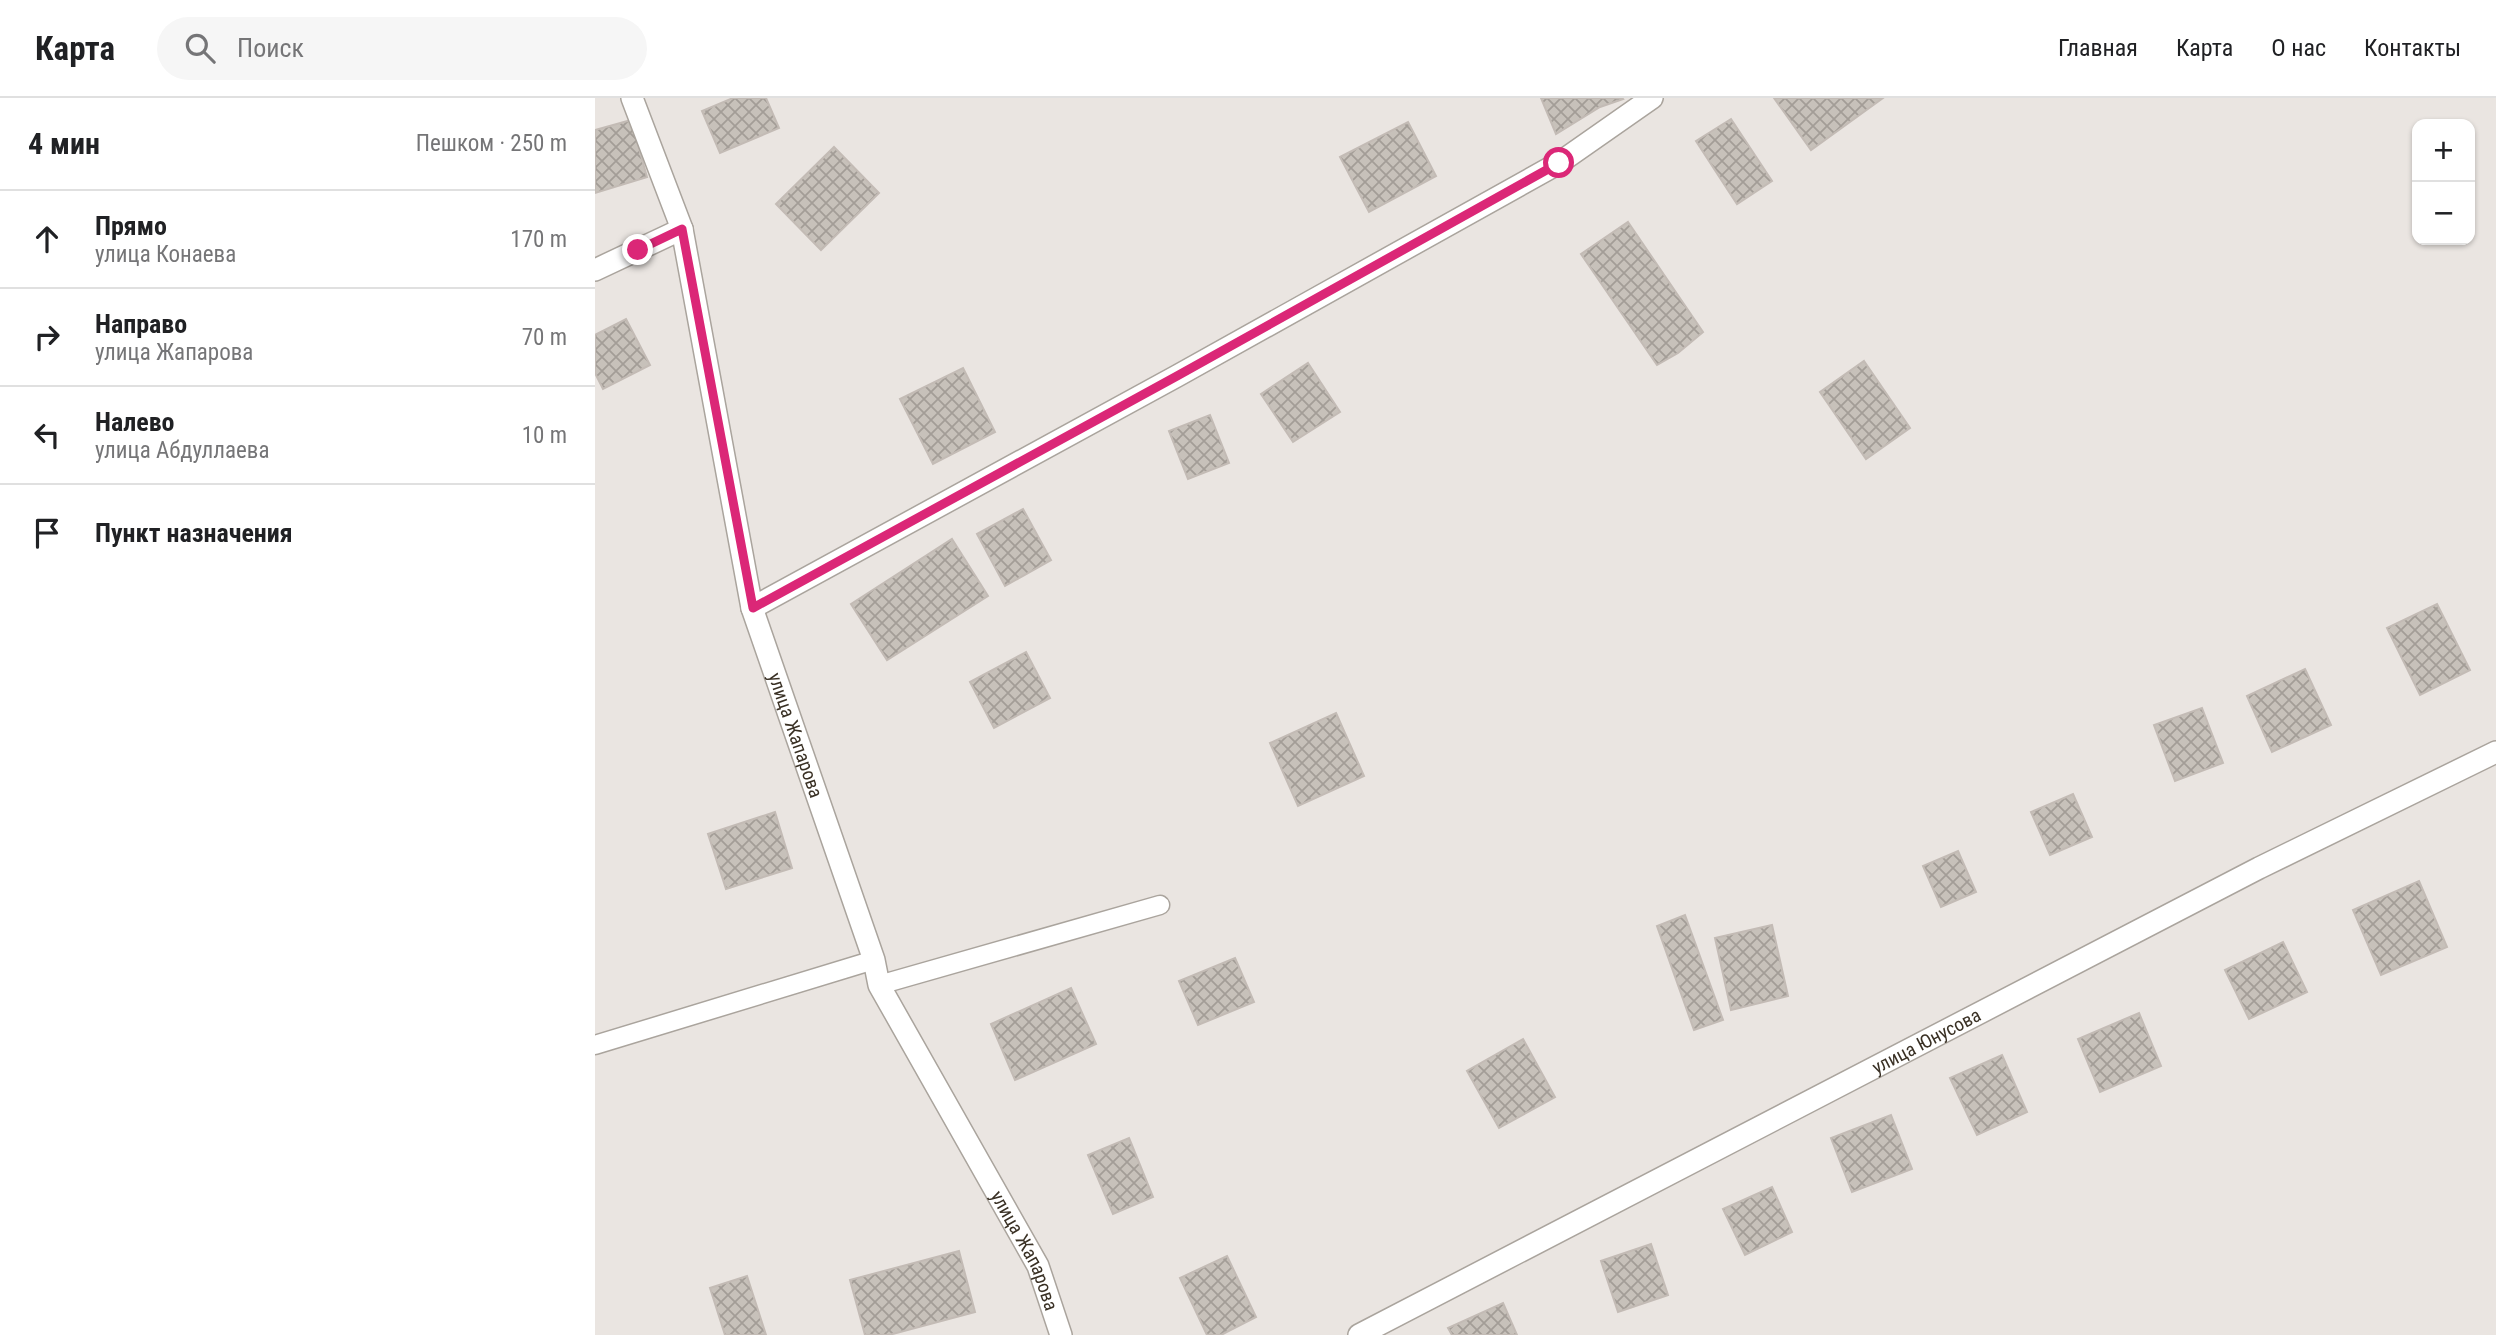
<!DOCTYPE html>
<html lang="ru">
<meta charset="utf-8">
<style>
body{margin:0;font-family:"Roboto Condensed",sans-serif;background:#f6f6f6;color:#202124}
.controls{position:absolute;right:21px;top:21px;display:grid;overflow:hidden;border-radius:14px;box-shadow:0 2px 5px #0004}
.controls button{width:63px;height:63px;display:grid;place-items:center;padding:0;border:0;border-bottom:2px solid #e0e0e0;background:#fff;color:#202124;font:35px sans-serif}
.stop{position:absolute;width:21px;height:21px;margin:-16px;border:5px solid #db2777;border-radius:50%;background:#fff}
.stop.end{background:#db2777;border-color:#fff;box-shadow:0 2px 7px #0008}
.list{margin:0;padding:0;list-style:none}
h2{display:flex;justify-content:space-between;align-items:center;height:91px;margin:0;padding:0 28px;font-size:30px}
h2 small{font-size:23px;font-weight:400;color:#757577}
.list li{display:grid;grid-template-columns:46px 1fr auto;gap:21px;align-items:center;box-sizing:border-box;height:98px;padding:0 28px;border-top:2px solid #e0e0e0}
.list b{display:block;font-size:26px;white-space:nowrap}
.list p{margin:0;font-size:23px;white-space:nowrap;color:#757577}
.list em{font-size:23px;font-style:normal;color:#757577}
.icon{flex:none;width:38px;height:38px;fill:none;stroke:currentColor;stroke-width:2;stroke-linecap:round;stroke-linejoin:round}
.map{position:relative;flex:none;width:1901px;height:1237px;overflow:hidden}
header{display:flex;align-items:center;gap:42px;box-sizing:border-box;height:98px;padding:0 35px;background:#fff;border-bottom:2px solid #e0e0e0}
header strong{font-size:33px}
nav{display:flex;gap:38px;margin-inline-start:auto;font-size:24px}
.search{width:490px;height:63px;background:#f6f6f6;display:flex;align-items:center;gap:18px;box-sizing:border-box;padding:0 24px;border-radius:38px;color:#757577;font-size:26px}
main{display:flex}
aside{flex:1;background:#fff}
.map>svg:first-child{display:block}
.building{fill:url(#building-cross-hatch);stroke:#c3bbb5;stroke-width:2}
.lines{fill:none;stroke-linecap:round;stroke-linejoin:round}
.lane-casing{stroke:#aaa49d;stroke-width:21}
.street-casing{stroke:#aaa49d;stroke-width:24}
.lane{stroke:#fff;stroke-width:18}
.street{stroke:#fff;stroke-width:21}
.route{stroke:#db2777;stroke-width:9}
.labels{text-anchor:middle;stroke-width:5;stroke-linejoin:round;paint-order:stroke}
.street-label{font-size:19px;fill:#393024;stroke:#f7f4f1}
</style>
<header>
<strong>Карта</strong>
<div class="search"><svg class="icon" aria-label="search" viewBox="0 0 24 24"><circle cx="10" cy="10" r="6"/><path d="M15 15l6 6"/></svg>Поиск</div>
<nav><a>Главная</a><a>Карта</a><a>О нас</a><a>Контакты</a></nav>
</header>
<main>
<aside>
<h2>4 мин<small>Пешком · 250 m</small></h2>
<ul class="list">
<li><svg class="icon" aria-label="ahead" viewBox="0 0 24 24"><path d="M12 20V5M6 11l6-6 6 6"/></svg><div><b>Прямо</b><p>улица Конаева</p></div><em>170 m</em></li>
<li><svg class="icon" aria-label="right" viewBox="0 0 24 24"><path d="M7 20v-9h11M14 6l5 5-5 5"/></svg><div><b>Направо</b><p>улица Жапарова</p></div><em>70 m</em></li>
<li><svg class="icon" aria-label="left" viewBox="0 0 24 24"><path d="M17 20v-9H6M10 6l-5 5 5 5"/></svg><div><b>Налево</b><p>улица Абдуллаева</p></div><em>10 m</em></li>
<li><svg class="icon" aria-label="arrive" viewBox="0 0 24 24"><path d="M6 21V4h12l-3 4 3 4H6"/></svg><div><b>Пункт назначения</b></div></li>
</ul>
</aside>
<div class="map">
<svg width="1901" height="1237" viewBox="0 0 1901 1237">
<defs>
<pattern id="building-cross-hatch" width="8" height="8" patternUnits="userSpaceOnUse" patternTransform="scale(1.75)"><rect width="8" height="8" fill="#c7c1ba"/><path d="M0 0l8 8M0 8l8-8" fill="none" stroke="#a39d97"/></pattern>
</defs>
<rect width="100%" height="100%" fill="#eae5e1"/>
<!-- building -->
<path class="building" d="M138,0H171L184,30L125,55L107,13Z
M946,0H1027L1028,1L1005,9L961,36Z
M1179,0H1288L1216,52Z
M1136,21L1177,83L1142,106L1101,43Z
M36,22L52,79L0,95V32Z
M813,24L841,78L774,114L745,59Z
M239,49L284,95L226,152L181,106Z
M1033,124L1108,234L1083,255L1062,267L986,156Z
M31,221L55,267L8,291L0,275V237Z
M1269,263L1315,330L1271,361L1225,294Z
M713,265L745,314L698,344L666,296Z
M368,270L400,334L338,366L305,301Z
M615,317L634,365L593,381L574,333Z
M428,411L456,462L410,488L382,436Z
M357,441L393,498L292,562L256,506Z
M1842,506L1875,572L1825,597L1792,530Z
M431,554L455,600L399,630L375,584Z
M1710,571L1736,627L1677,654L1652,598Z
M1607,610L1628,665L1580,683L1559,627Z
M741,615L769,678L703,708L675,645Z
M1478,696L1497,739L1455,757L1436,714Z
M180,714L197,770L131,791L113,736Z
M1363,753L1381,794L1346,809L1328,768Z
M1824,783L1852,849L1786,877L1758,812Z
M1090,817L1128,922L1099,932L1062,828Z
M1177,827L1193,898L1136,912L1120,840Z
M1688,844L1712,894L1654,921L1630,872Z
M640,860L659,904L603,927L584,883Z
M476,890L501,946L420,982L396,926Z
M1544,915L1566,968L1505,994L1483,941Z
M928,941L960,999L904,1030L872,973Z
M1407,957L1432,1014L1382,1037L1355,980Z
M1296,1017L1317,1071L1257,1094L1236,1040Z
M534,1040L558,1099L518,1116L493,1057Z
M1177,1089L1197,1134L1150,1157L1128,1111Z
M1056,1146L1073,1197L1023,1214L1006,1163Z
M364,1153L380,1214L294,1237H270L255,1182Z
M632,1158L661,1219L626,1237H612L585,1180Z
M152,1178L171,1237H130L115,1190Z
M908,1205L922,1237H857L853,1230Z"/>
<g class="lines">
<defs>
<path id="lane" d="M284,887L565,807
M0,947L279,862"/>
<g id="street">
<path id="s1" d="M37,0L87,131L157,510L279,862L284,887L443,1168L466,1237"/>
<path d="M0,172L87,131"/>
<path d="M157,510L582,278L964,65L1057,0"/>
<path id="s2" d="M764,1237L1664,770L1901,654"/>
</g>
</defs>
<!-- lane casing -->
<use href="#lane" class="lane-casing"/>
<!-- street casing -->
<use href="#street" class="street-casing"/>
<!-- lane -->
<use href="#lane" class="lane"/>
<!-- street -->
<use href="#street" class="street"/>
</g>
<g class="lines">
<!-- route -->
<path class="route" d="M43,152L87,131L158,510L582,278L964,65"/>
</g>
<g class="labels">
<!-- street labels -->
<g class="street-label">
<text dy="7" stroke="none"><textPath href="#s1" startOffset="660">улица Жапарова</textPath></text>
<text dy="7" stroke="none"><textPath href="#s2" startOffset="639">улица Юнусова</textPath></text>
<text dy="7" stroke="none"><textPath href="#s1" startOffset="1227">улица Жапарова</textPath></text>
</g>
</g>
</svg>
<div class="controls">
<button>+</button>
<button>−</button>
</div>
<div class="stop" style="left:964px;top:65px"></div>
<div class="stop end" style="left:43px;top:152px"></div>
</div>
</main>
